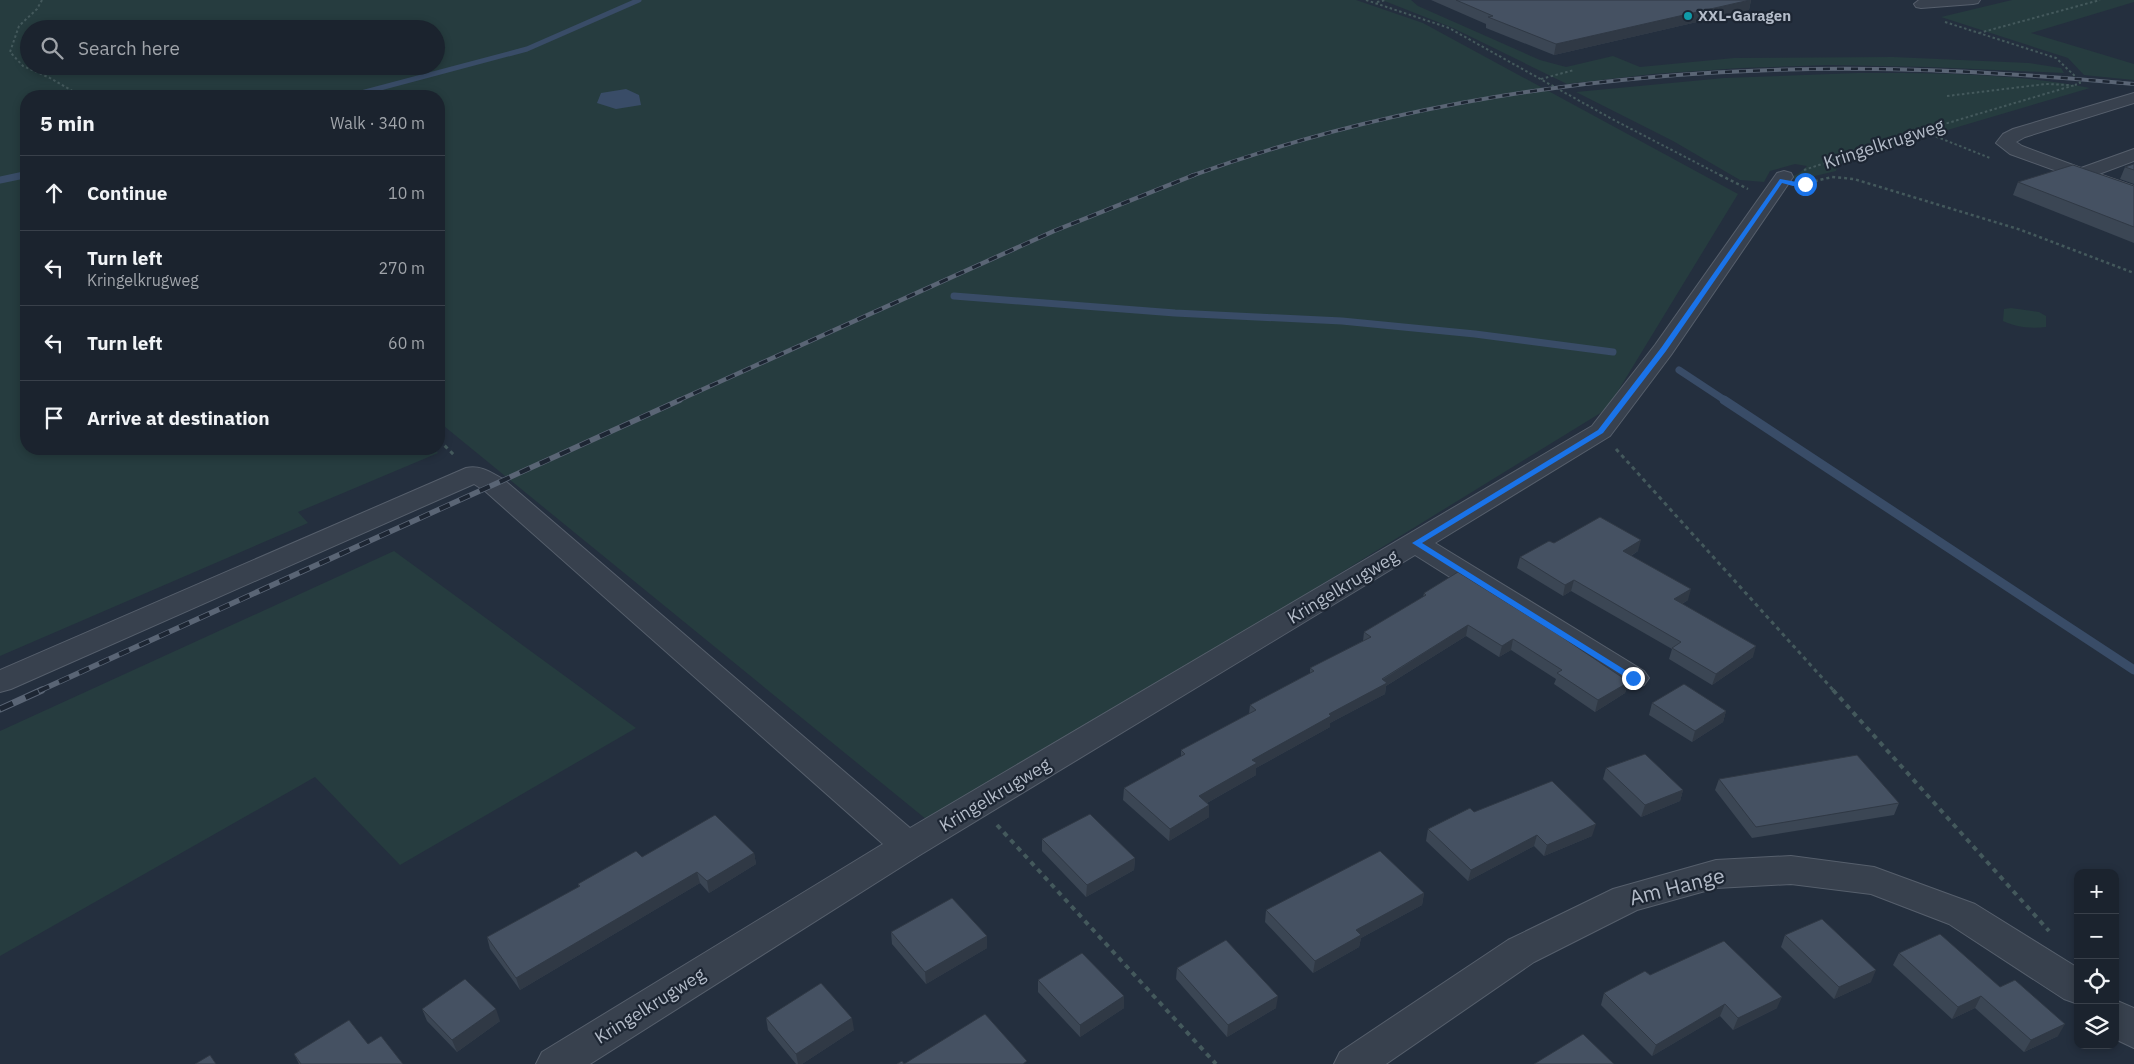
<!DOCTYPE html>
<meta charset="utf-8">
<style>
body{margin:0;font-family:"IBM Plex Sans",sans-serif;background:#282f3a;color:#f1f3f6}
.controls{position:absolute;right:15px;bottom:15px;display:grid;overflow:hidden;border-radius:10px;box-shadow:0 2px 8px #0003}
.controls button{width:45px;height:45px;display:grid;place-items:center;padding:0;border:0;border-bottom:1px solid #39404a;background:#1b232e;color:#f1f3f6;font:25px sans-serif}
.stop{position:absolute;width:15px;height:15px;margin:-11px;border:4px solid #1a73e8;border-radius:50%;background:#fff}
.stop.end{background:#1a73e8;border-color:#fff;box-shadow:0 1px 5px #0008}
.list{margin:0;padding:0;list-style:none}
h2{display:flex;justify-content:space-between;align-items:center;height:65px;margin:0;padding:0 20px;font-size:21px}
h2 small{font-size:16px;font-weight:400;color:#a0a4aa}
.list li{display:grid;grid-template-columns:32px 1fr auto;gap:15px;align-items:center;box-sizing:border-box;height:75px;padding:0 20px;border-top:1px solid #39404a}
.list b{display:block;font-size:19px;white-space:nowrap}
.list p{margin:0;font-size:16px;white-space:nowrap;color:#a0a4aa}
.list em{font-size:16px;font-style:normal;color:#a0a4aa}
.icon{flex:none;width:28px;height:28px;fill:none;stroke:currentColor;stroke-width:2;stroke-linecap:round;stroke-linejoin:round}
.map{position:relative;flex:none;width:2134px;height:1064px;overflow:hidden}
.search{position:absolute;background:#1b232e;box-shadow:0 2px 8px #0003;left:20px;top:20px;width:425px;height:55px;display:flex;align-items:center;gap:12px;box-sizing:border-box;padding:0 18px;border-radius:28px;color:#a0a4aa;font-size:19px}
.panel{position:absolute;background:#1b232e;box-shadow:0 2px 8px #0003;left:20px;top:90px;width:425px;height:365px;border-radius:20px}
.map>svg:first-child{display:block}
.green{fill:#263c3f;fill-rule:evenodd}
.water{fill:#394c67}
.lines{fill:none;stroke-linecap:round;stroke-linejoin:round}
.stream-far2{stroke:#394c67;stroke-width:5}
.stream-far1{stroke:#394c67;stroke-width:7}
.stream{stroke:#394c67;stroke-width:9}
.minor-casing{stroke:#565f6c;stroke-width:2}
.path-far3{stroke:#44595c;stroke-width:2;stroke-dasharray:2.5 2.5;stroke-linecap:butt}
.path-far2{stroke:#44595c;stroke-width:2.5;stroke-dasharray:3 3;stroke-linecap:butt}
.path-far1{stroke:#44595c;stroke-width:3;stroke-dasharray:4 4;stroke-linecap:butt}
.path{stroke:#44595c;stroke-width:4;stroke-dasharray:5 5;stroke-linecap:butt}
.minor{fill:#38414e;fill-rule:evenodd}
.rail-far3-casing{stroke:#5a6575;stroke-width:4}
.rail-far2-casing{stroke:#5a6575;stroke-width:4.5}
.rail-far1-casing{stroke:#5a6575;stroke-width:5.5}
.rail-casing{stroke:#5a6575;stroke-width:7}
.rail-far3{stroke:#1d2633;stroke-width:2.5;stroke-dasharray:7;stroke-linecap:butt}
.rail-far2{stroke:#1d2633;stroke-width:3;stroke-dasharray:9;stroke-linecap:butt}
.rail-far1{stroke:#1d2633;stroke-width:4;stroke-dasharray:11;stroke-linecap:butt}
.rail{stroke:#1d2633;stroke-width:5;stroke-dasharray:14;stroke-linecap:butt}
.wall{fill:#3b4654}
.shaded-wall{fill:#303945}
.building{fill:#455162;stroke:#303945}
.route{fill:#1a73e8}
.culture-dot{fill:#0f9aa8;stroke:#1d2633;stroke-width:2}
.labels{text-anchor:middle;stroke-width:4.5;stroke-linejoin:round;paint-order:stroke}
.far-poi-label{font-size:15px;font-weight:bold;fill:#b4bcc9;stroke:#1d2633;text-anchor:start}
.street-label{font-size:18px;fill:#b4bcc9;stroke:#1d2633}
.near-street-label{font-size:21px;fill:#b4bcc9;stroke:#1d2633}
</style>
<div class="map">
<svg width="2134" height="1064" viewBox="0 0 2134 1064">
<rect width="100%" height="100%" fill="#242f3e"/>
<!-- green -->
<path class="green" d="M0,0H1356L1423,23L1738,194L1607,409L932,824L439,422V96H26V449H434L438,453L298,512L308,523L0,656ZM29,29H436V66H29Z
M1382,0H1411L1418,6L1540,60L1566,67L1613,56L1640,67L1734,58L1893,57L2029,63L2061,68L2064,73L1929,67L1829,65L1741,68L1653,74L1567,84L1453,28Z
M2012,0H2134V2L2031,33L2134,64V80L2084,75L2068,58L1941,17Z
M1858,73C1934,73 2014,73 2090,88L1951,129L1837,165L1836,171L1798,180L1790,177L1798,174L1807,166L1795,164L1770,171L1764,182L1740,180L1673,141L1576,92L1724,78Z
M2011,308L2039,312L2046,316V327C2032,329 2015,327 2003,321L2004,309Z
M394,551L636,728L400,865L315,777L0,956V731Z"/>
<!-- water -->
<path class="water" d="M626,89L639,95L641,105L616,109L597,103L601,93Z"/>
<g class="lines">
<!-- stream-far2 -->
<path class="stream-far2" d="M350,96L527,49L639,0
M18,176L26,174"/>
<!-- stream-far1 -->
<path class="stream-far1" d="M0,180L24,175
M954,296L1175,313L1342,321L1475,334L1613,352
M1679,370L1726,401"/>
<!-- stream -->
<path class="stream" d="M1724,400L2134,670"/>
<defs>
<path id="minor" d="M1919,0H1980L1978,3L1973,4L1921,8L1916,7L1914,4Z
M2134,93V103L2025,137L2016,142L2022,146L2081,168L2134,149V161L2099,174L2134,186V199L2010,154L1996,143L2003,134L2013,129Z
M1784,171L1791,173L1793,177L1671,355L1610,436L1435,543L1644,671L1649,678L1644,685L1633,688L1622,685L1415,555L920,855L590,1064H536L542,1052L883,844L485,491L474,484L11,689L0,692V670L466,468C481,465 490,472 503,479L910,828L1592,426L1655,345L1777,173Z
M1791,856L1874,867L1975,904L2078,968V1004L2064,999L1949,924L1871,894L1791,884L1716,888L1637,910L1534,962L1386,1064H1334L1340,1052L1508,940L1613,889L1716,860Z
M2115,1000L2134,1008V1048L2115,1039Z"/>
</defs>
<!-- minor casing -->
<use href="#minor" class="minor-casing"/>
<!-- path-far3 -->
<path class="path-far3" d="M42,0L37,9L19,26L10,52L23,66L50,78L81,96
M1366,0L1449,28L1612,119L1722,176
M1377,2L1386,0
M1945,22L2056,58L2078,79L2080,83L2075,85
M1979,33L2100,0
M1541,79L1574,70
M1947,96L2046,84L2069,85
M1922,131L1990,158
M1804,170L1921,131L2075,85"/>
<!-- path-far2 -->
<path class="path-far2" d="M1720,175L1748,189
M1803,184L1832,177L1854,179L2021,230L2134,273"/>
<!-- path-far1 -->
<path class="path-far1" d="M439,440L456,457
M1616,449L1834,691"/>
<!-- path -->
<path class="path" d="M1833,690L2049,931
M997,825L1216,1064"/>
<!-- minor -->
<use href="#minor" class="minor"/>
<defs>
<path id="rail-far3" d="M1191,176C1408,97 1645,66 1875,69C1962,70 2048,76 2134,84"/>
<path id="rail-far2" d="M677,401L1054,231L1194,175"/>
<path id="rail-far1" d="M39,691L680,400"/>
<path id="rail" d="M0,709L42,690"/>
</defs>
<!-- rail-far3 casing -->
<use href="#rail-far3" class="rail-far3-casing"/>
<!-- rail-far2 casing -->
<use href="#rail-far2" class="rail-far2-casing"/>
<!-- rail-far1 casing -->
<use href="#rail-far1" class="rail-far1-casing"/>
<!-- rail casing -->
<use href="#rail" class="rail-casing"/>
<!-- rail-far3 -->
<use href="#rail-far3" class="rail-far3"/>
<!-- rail-far2 -->
<use href="#rail-far2" class="rail-far2"/>
<!-- rail-far1 -->
<use href="#rail-far1" class="rail-far1"/>
<!-- rail -->
<use href="#rail" class="rail"/>
</g>
<!-- wall -->
<path class="wall" d="M1431,0H1751L1749,10L1554,55L1486,28V24Z
M2134,164V184L2120,179L2125,167Z
M2018,182L2134,186V243L2013,195Z
M1554,543L1638,551L1631,556L1688,600L1682,604L1753,657L1712,685L1669,659L1672,649L1571,591L1563,596L1517,568L1520,557Z
M1424,593L1629,682L1625,693L1595,712L1554,684L1556,679L1511,650L1499,657L1466,636L1386,686L1385,694L1330,723V727L1256,768V775L1207,803L1209,805V817L1169,841L1123,800L1124,788L1181,756V750L1249,714L1250,705L1310,673V668L1363,641L1364,632L1423,597Z
M1652,703L1726,711L1723,722L1692,742L1649,715Z
M1606,768L1683,790L1680,801L1641,817L1603,779Z
M1719,779L1899,803L1894,815L1752,838L1715,790Z
M1474,812L1592,836L1544,856L1534,846L1468,881L1426,841L1428,829Z
M1042,839L1135,858L1134,870L1086,897L1042,851Z
M754,853L756,864L709,893L700,883L520,990L490,949L487,937L579,887L578,884L642,857Z
M1424,893L1422,905L1361,938L1359,947L1313,973L1265,922L1266,910Z
M891,932L987,936V948L926,984L892,944Z
M1785,935L1871,982L1834,999L1781,947Z
M1899,953L2000,987L2058,1036L2024,1052L1975,1008L1952,1019L1893,965Z
M1177,968L1276,1008L1227,1037L1176,979Z
M1650,975L1777,1008L1733,1030L1720,1016L1652,1056L1601,1005L1604,993Z
M1038,980L1124,1008L1080,1037L1038,992Z
M422,1009L500,1021L457,1052L427,1021Z
M766,1018L854,1030L802,1064H796L768,1030Z
M368,1044L403,1064H299L294,1054Z"/>
<!-- shaded-wall -->
<path class="shaded-wall" d="M1751,0L1749,10L1554,55L1556,44Z
M1641,540L1638,551L1620,562L1623,551Z
M1574,580L1571,591L1563,596L1565,585Z
M1691,589L1688,600L1671,610L1674,599Z
M1468,625L1466,636L1386,686L1385,694L1330,723V727L1256,768V775L1198,808L1199,796L1252,760L1329,714Z
M1513,639L1511,650L1499,657L1502,646Z
M1756,646L1753,657L1712,685L1716,674Z
M1629,682L1625,693L1595,712L1598,700Z
M1726,711L1723,722L1692,742L1695,731Z
M1683,790L1680,801L1641,817L1645,805Z
M1209,805V817L1169,841L1170,829Z
M1596,824L1592,836L1544,856L1547,845Z
M1537,835L1534,846L1468,881L1471,870Z
M754,853L756,864L709,893L707,881Z
M1135,858L1134,870L1086,897L1087,885Z
M697,872L700,883L520,990L516,978Z
M1424,893L1422,905L1361,938L1359,947L1313,973L1315,961L1356,930Z
M987,936V948L926,984L925,972Z
M1876,970L1871,982L1834,999L1839,987Z
M1124,996V1008L1080,1037V1025Z
M1278,996L1276,1008L1227,1037L1228,1025Z
M1981,996L1975,1008L1952,1019L1958,1007Z
M1782,997L1777,1008L1733,1030L1738,1018Z
M1725,1004L1720,1016L1652,1056L1656,1045Z
M496,1009L500,1021L457,1052L452,1040Z
M852,1018L854,1030L802,1064H798L796,1054Z
M2065,1024L2058,1036L2024,1052L2031,1040Z"/>
<!-- building -->
<path class="building" d="M1456,0H1750L1556,44L1488,17L1493,16Z
M2134,164V170L2125,167Z
M2073,165L2134,186V227L2018,182Z
M1600,517L1641,540L1623,551L1691,589L1674,599L1756,646L1716,674L1672,648L1681,642L1574,580L1565,585L1520,557L1549,541L1554,543Z
M1458,572L1559,635L1629,682L1598,700L1557,673L1562,670L1513,639L1502,646L1468,625L1382,679L1387,683L1329,714L1331,716L1252,760L1257,763L1199,796L1209,805L1170,829L1124,788L1185,754L1181,750L1256,710L1250,705L1314,671L1310,668L1371,637L1364,632L1426,595L1424,593Z
M1684,684L1726,711L1695,731L1652,703Z
M1645,754L1683,790L1645,805L1606,768Z
M1857,755L1899,803L1756,827L1719,779Z
M1552,781L1596,824L1547,845L1537,835L1471,870L1428,829L1470,808L1474,812Z
M1090,814L1135,858L1087,885L1042,839Z
M715,815L754,853L707,881L697,872L516,978L487,937L580,886L578,884L636,851L642,857Z
M1380,851L1424,893L1356,930L1361,935L1315,961L1266,910Z
M952,898L987,936L925,972L891,932Z
M1822,919L1876,970L1839,987L1785,935Z
M1940,934L2000,987L2015,980L2065,1024L2031,1040L1981,996L1958,1007L1899,953Z
M1226,940L1278,996L1228,1025L1177,968Z
M1724,941L1782,997L1738,1018L1725,1004L1656,1045L1604,993L1645,971L1650,975Z
M1082,953L1124,996L1080,1025L1038,980Z
M465,979L496,1009L452,1040L422,1009Z
M821,983L852,1018L796,1054L766,1018Z
M985,1014L1027,1061L1023,1064H904Z
M349,1020L368,1044L381,1036L403,1064H301L294,1054Z
M1583,1034L1614,1064H1534Z
M210,1055L216,1064H195Z
M902,1061L904,1064H897Z"/>
<!-- route -->
<path class="route" d="M1780,179L1808,184L1793,186L1782,183L1666,351L1603,433L1422,543L1638,678L1636,680H1630L1412,543L1598,430L1661,348Z"/>
<!-- markers -->
<circle class="culture-dot" cx="1688" cy="16" r="5"/>
<g class="labels">
<!-- far-poi labels -->
<g class="far-poi-label">
<text x="1698" y="21">XXL-Garagen</text>
</g>
<!-- street labels -->
<g class="street-label">
<text transform="translate(1884 144) rotate(-18)" y="6">Kringelkrugweg</text>
<text transform="translate(1343 587) rotate(-31)" y="6">Kringelkrugweg</text>
<text transform="translate(995 795) rotate(-31)" y="6">Kringelkrugweg</text>
<text transform="translate(650 1006) rotate(-32)" y="6">Kringelkrugweg</text>
</g>
<!-- near-street labels -->
<g class="near-street-label">
<text transform="translate(1677 887) rotate(-14)" y="7">Am Hange</text>
</g>
</g>
</svg>
<div class="controls">
<button>+</button>
<button>−</button>
<button><svg class="icon" aria-label="locate" viewBox="0 0 24 24"><circle cx="12" cy="12" r="6"/><path d="M12 2v4M12 18v4M2 12h4M18 12h4"/></svg></button>
<button><svg class="icon" aria-label="layers" viewBox="0 0 24 24"><path d="M12 4l9 5-9 5-9-5zM3 14l9 5 9-5"/></svg></button>
</div>
<div class="stop" style="left:1805px;top:184px"></div>
<div class="stop end" style="left:1633px;top:678px"></div>
<div class="search"><svg class="icon" aria-label="search" viewBox="0 0 24 24"><circle cx="10" cy="10" r="6"/><path d="M15 15l6 6"/></svg>Search here</div>
<section class="panel">
<h2>5 min<small>Walk · 340 m</small></h2>
<ul class="list">
<li><svg class="icon" aria-label="ahead" viewBox="0 0 24 24"><path d="M12 20V5M6 11l6-6 6 6"/></svg><div><b>Continue</b></div><em>10 m</em></li>
<li><svg class="icon" aria-label="left" viewBox="0 0 24 24"><path d="M17 20v-9H6M10 6l-5 5 5 5"/></svg><div><b>Turn left</b><p>Kringelkrugweg</p></div><em>270 m</em></li>
<li><svg class="icon" aria-label="left" viewBox="0 0 24 24"><path d="M17 20v-9H6M10 6l-5 5 5 5"/></svg><div><b>Turn left</b></div><em>60 m</em></li>
<li><svg class="icon" aria-label="arrive" viewBox="0 0 24 24"><path d="M6 21V4h12l-3 4 3 4H6"/></svg><div><b>Arrive at destination</b></div></li>
</ul>
</section>
</div>
